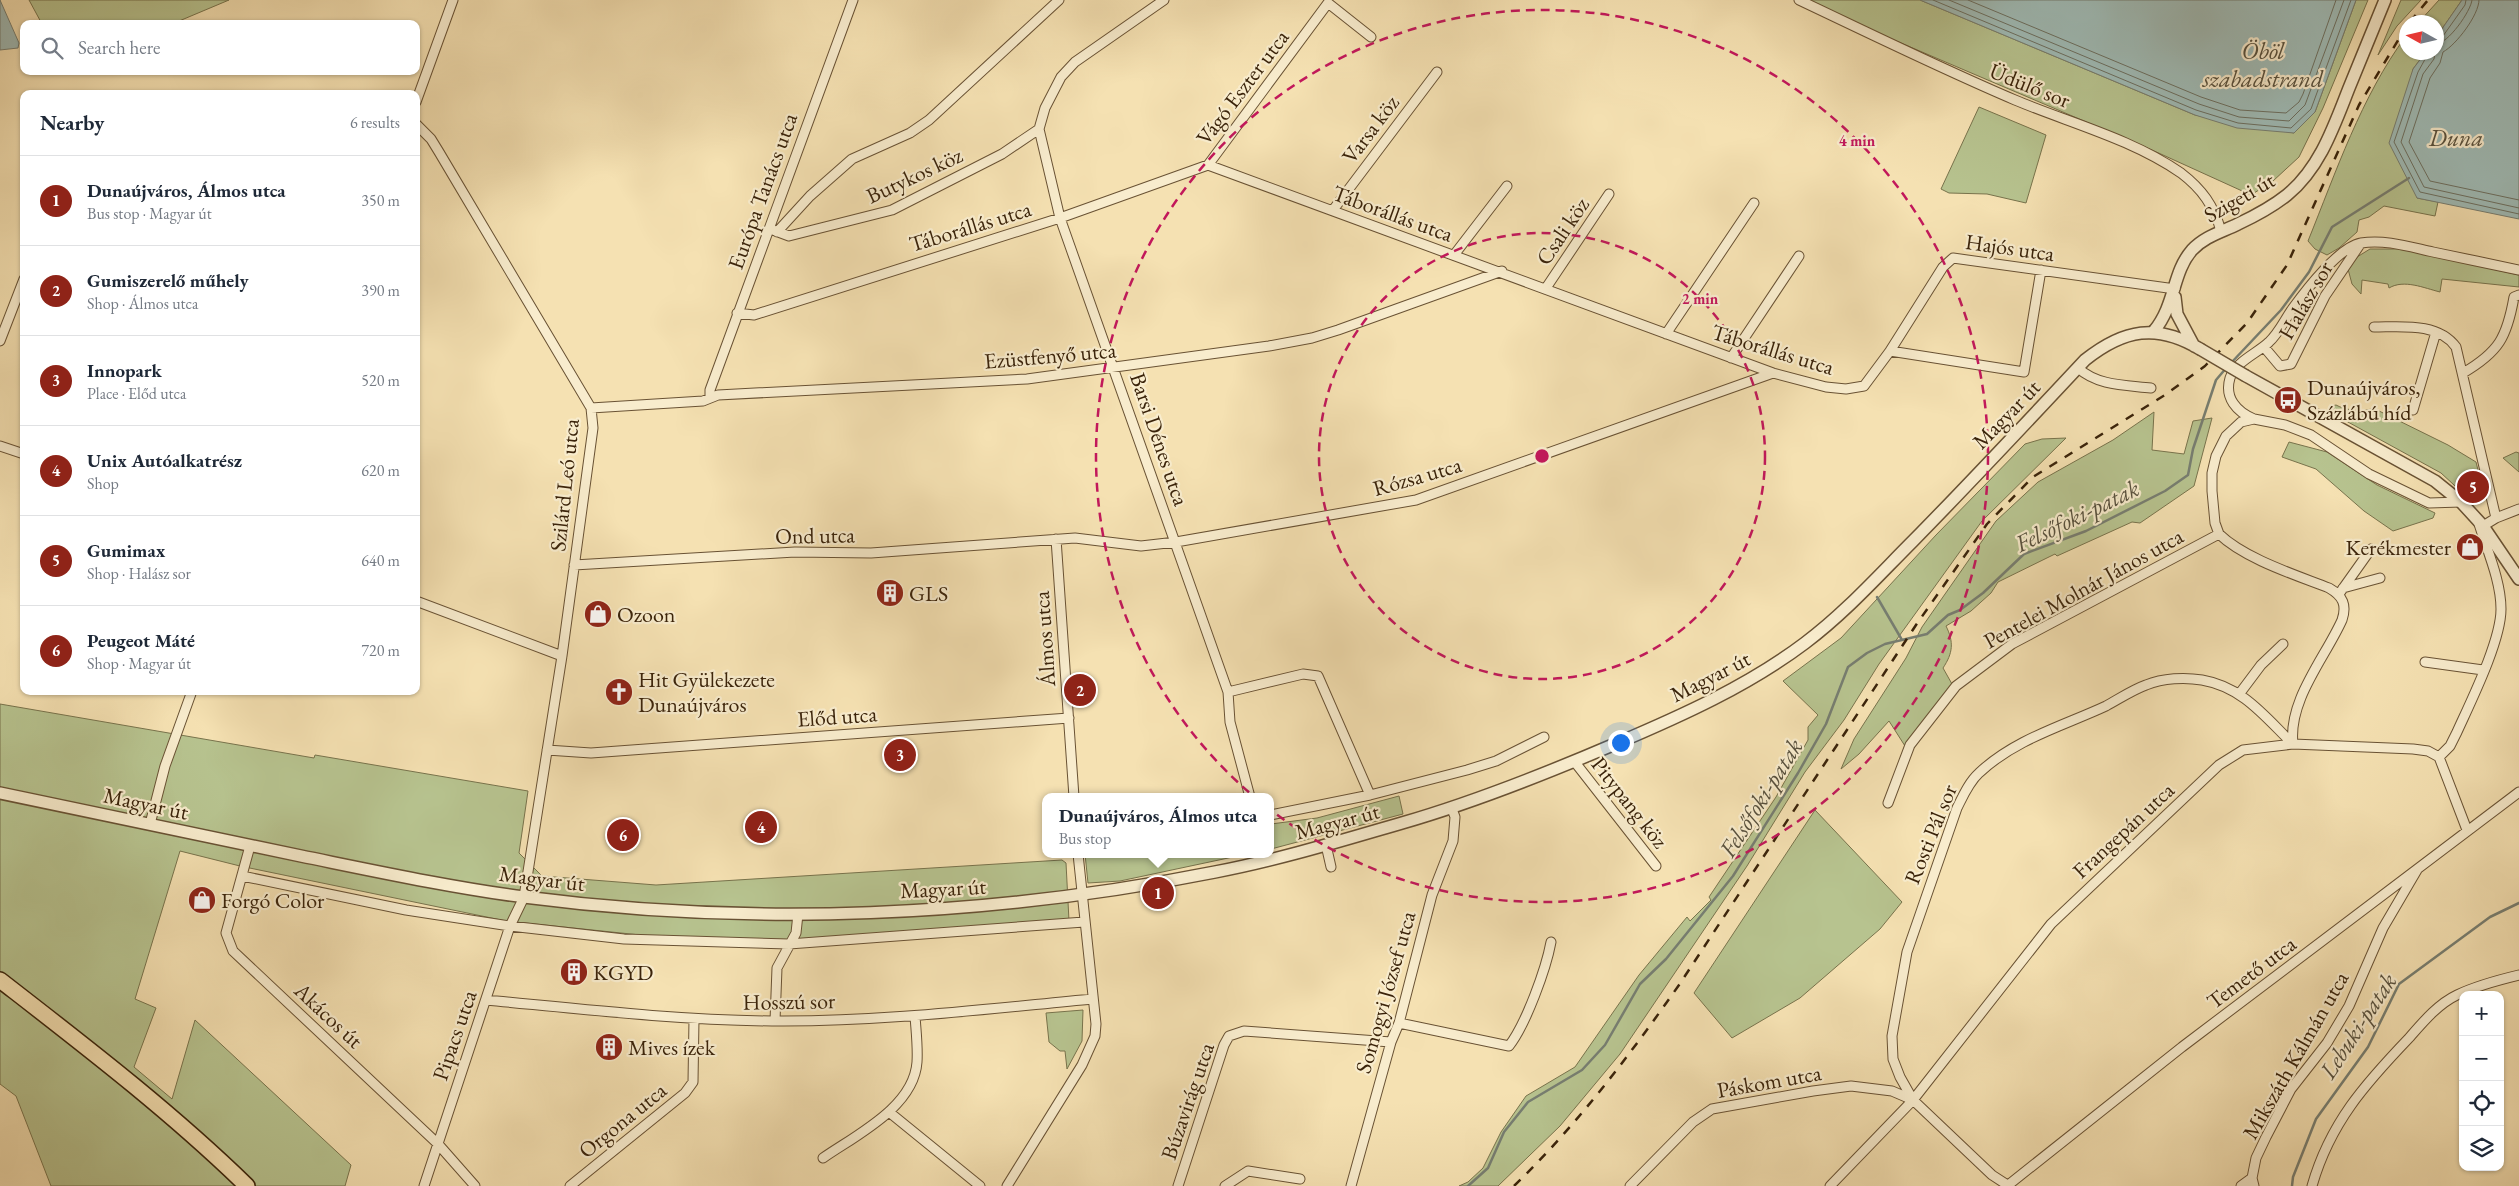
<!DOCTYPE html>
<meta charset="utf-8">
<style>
body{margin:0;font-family:"EB Garamond",serif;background:#f6f6f7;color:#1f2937}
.controls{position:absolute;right:15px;bottom:15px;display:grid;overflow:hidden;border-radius:10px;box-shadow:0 1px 4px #0004}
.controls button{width:45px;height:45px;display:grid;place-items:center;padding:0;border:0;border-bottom:1px solid #e0e1e3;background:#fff;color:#1f2937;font:25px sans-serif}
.compass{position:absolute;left:2399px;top:15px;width:45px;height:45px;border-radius:50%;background:#fff;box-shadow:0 1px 4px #0004;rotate:278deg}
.you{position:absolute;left:1620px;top:742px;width:18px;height:18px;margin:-12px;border:4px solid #fff;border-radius:50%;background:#1a73e8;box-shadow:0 0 0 8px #1a73e833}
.badge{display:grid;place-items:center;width:32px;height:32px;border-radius:50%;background:#8f2418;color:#fff;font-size:16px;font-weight:700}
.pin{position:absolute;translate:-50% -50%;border:2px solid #fff;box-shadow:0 1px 5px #0006}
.popup{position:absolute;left:1042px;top:793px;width:232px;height:65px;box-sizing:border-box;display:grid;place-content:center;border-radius:10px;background:#fff;filter:drop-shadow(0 1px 4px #0005);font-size:16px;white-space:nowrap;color:#747a83}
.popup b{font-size:19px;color:#1f2937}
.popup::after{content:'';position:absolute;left:50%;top:100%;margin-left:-10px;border:10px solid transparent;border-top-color:#fff}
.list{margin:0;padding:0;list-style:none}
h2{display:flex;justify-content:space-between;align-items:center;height:65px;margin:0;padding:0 20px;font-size:21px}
h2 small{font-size:16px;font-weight:400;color:#747a83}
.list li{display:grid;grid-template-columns:32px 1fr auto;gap:15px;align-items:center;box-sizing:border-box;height:90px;padding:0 20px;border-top:1px solid #e0e1e3}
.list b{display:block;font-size:19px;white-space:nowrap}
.list p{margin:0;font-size:16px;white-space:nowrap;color:#747a83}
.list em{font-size:16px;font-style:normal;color:#747a83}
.icon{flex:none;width:28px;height:28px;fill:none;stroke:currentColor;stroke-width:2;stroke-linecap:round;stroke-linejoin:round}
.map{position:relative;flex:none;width:2519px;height:1186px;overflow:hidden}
.search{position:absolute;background:#fff;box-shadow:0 1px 4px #0004;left:20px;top:20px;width:400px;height:55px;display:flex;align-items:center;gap:12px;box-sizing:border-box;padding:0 18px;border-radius:10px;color:#747a83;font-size:19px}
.panel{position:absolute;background:#fff;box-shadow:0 1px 4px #0004;left:20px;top:90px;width:400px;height:605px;border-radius:10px}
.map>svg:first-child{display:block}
.green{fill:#b7c38f;stroke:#78734c}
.water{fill:#9fbbb6;stroke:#777e71}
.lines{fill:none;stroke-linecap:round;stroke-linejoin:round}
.shore{stroke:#6c6f60;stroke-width:1}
.stream{stroke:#777e71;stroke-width:2.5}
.minor-casing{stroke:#695234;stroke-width:11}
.tertiary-casing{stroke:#695234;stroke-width:14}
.primary-casing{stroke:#3a230a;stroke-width:18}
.minor{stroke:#f8eccd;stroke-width:9}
.tertiary{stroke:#f8eccd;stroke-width:11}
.primary{stroke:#f5e1b2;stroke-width:15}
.rail{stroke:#3a230a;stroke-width:2.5;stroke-dasharray:9 9;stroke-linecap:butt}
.tertiary-bridge-casing{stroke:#695234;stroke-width:14;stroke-linecap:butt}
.tertiary-bridge{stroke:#f8eccd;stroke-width:11}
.ring{fill:none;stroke:#c2185b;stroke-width:2.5;stroke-dasharray:9 6}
.labels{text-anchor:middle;stroke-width:4.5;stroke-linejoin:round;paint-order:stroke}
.street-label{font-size:22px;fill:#3a230a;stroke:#f8eccd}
.poi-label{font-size:22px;fill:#3a230a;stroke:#f8eccd;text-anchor:start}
.water-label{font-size:24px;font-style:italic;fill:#58513e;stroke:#f8eccd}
.centre{fill:#c2185b;stroke:#f8eccd;stroke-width:2.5}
.ring-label{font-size:15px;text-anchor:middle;font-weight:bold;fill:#c2185b;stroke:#f8eccd;stroke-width:4.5;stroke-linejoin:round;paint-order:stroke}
</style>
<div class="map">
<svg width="2519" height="1186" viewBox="0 0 2519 1186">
<rect width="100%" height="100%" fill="#f5e1b2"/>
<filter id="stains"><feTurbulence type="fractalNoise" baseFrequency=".004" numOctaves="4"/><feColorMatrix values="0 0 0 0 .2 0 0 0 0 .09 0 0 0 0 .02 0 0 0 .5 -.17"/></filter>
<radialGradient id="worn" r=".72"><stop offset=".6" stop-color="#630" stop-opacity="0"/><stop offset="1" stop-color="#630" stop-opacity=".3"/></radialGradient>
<!-- green -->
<path class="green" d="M29,0H229L172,24H42Z
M1800,0H1920L2195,115L2294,133L2315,112L2356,0H2368L2323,108L2299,157L2273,181L2251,195L2152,150Z
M2401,0H2421L2397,26L2378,55Z
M2439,0H2462L2437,36L2436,22H2419Z
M2406,36V52L2425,53L2413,69L2417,198L2438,202L2435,216L2384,206L2369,217L2359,220L2357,232L2339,248L2327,255L2315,249L2308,241C2336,172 2361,97 2406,36Z
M1979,107L2046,135L2026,203L1987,194L1949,193L1941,189Z
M2370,249H2403L2519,275V287L2442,279L2440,292C2424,288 2404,279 2389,288L2388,284L2362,280L2361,294L2352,284L2348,269L2357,257Z
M2336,405C2345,410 2364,413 2373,408L2448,445L2476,462L2478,470L2460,476L2462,483H2466L2470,497H2467L2441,473L2337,416L2332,406Z
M2154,412L2152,450L2184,454L2193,421L2212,418L2194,486L2140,523L2132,522L2057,556L2055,554L1998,582L1991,593L1971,611L1946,626C1954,642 1953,653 1943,668L1952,684L1905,746L1889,721L1859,754L1841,769L1854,739L1906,658L1922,627L1996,521L2038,482L2113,440Z
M2066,438L1982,521L1879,664L1844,720L1805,772L1747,866L1620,1054L1560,1126L1498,1186H1459L1468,1182L1483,1168L1501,1132L1526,1096L1575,1067L1639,975L1687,917L1690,921L1711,900L1709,897L1776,797L1808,740V727L1818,715L1783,681L1841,638L1936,535L2025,444L2042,439Z
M2289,442L2327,452L2377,485L2435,513L2433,518L2393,531L2364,511L2316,469L2282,457Z
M2516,452L2519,453V472L2503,458Z
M0,704L314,758L315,755L528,791L519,853L542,876L656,885L1062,860L1066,863L1069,921L790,945L669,938L506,921L240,866L180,851L135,999L156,1008L134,1067L172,1099L195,1020L351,1165L345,1186H51L16,1096L0,1084Z
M1399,796L1403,814L1271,849V824L1317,818Z
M1815,810L1902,902L1880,929L1800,998L1732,1038L1694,993Z
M1085,854H1247L1120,881L1088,883Z
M1083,1010L1082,1041L1067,1069L1065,1051H1060L1049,1042L1046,1013Z"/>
<!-- water -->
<path class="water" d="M0,0L19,43L18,48L0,50Z
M1920,0H2356L2315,112L2294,133L2237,128L2195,115Z
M2462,0H2519V219L2417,198L2389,143L2413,69L2425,53L2436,52L2437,36Z"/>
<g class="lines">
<!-- shore -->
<path class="shore" d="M1933,0L2196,110L2238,123L2291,128L2311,109L2351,0
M1949,0L2199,104L2239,117L2289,121L2305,105L2344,0
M1968,0L2201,97L2240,110L2286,113L2299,102L2303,94L2336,0
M2479,0C2479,15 2456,45 2443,52L2440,63L2430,78L2409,142L2430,181L2519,200
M2436,38L2443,36L2465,5L2466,0
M2436,44C2448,44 2471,11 2472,0
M2429,52L2418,72L2394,142L2420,192L2519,214
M2435,52L2434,59L2423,74L2401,142L2424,187L2519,208"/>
<!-- stream -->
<path class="stream" d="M2231,363L2281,310L2309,272L2332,227L2409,178
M1877,597L1902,640
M1468,1186L1488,1168L1504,1132L1528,1102L1582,1070L1605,1045L1640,984L1666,959L1733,876L1798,773L1826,724L1848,667L1867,653L1885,644L1927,634L1948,615L1960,610L1983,593L2024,554L2086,531L2165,491L2188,475L2193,449L2216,380L2227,367
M2292,1186L2293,1177L2316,1119L2368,1047L2399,984L2490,917L2519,903"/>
<defs>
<path id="minor" d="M1164,0L1075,62L1061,77L1045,108L1039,129L1060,218L1228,692L1230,722L1250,797
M1799,0C1871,34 1942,69 2015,100C2070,123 2132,139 2181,173C2202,189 2214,206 2221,231
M416,102L453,0
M416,124L431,139L439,152L591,408L593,428L562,656L524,897L510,926L424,1186
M1208,165L1328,3L1371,37
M1333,210L1437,72
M773,230L789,236L892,210L1002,154L1039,129
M777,232L810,196L852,159L910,133L929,120L1059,0
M1454,255L1507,186
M1546,288L1609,194
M737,313L754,315L1060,218L1208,165L1773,373L1826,387L1846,389L1864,386L1890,351L1943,267L1953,258L2175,289
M2374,327C2401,327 2438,322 2456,347L2496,518L2483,526
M1666,334L1754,203
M0,341L24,279
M2264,347L2280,366L2291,364L2325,296L2361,243
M1890,351L2024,372L2041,270
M1731,358L1799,256
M2078,368C2098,386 2125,385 2151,388
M2463,373C2499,352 2507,337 2514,297L2519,295
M710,397V390L853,0
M591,408L703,401L718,395L1027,379L1269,346L1312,338L1338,330L1502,271
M2413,410L2436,332
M2254,419C2237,412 2224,398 2230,378C2235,362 2258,353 2269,342C2279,333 2285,319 2293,308C2306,290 2339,247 2361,243C2385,239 2410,247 2433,252C2462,258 2490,264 2519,270
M0,446L24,454
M2496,518L2519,509
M2219,534C2245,559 2296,575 2329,588C2343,596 2347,605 2342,620C2325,658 2288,700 2293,744
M1056,539L1074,797
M574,565L795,552L871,553L1075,538L1141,546L1176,542L1416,500L1773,373
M2343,588L2380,578
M2339,594L2371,549
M416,601L562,656
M2425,662L2483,670
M1228,692L1303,674L1318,676L1370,795
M2240,693L2261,665L2283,644
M547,750L591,753L1069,718
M2439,757L2450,746L2457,732C2471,701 2501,641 2501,609C2501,581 2487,550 2479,524
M1574,761L1656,866
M1888,803L1910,745L1956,686L2012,644L2219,534L2215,523L2212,491V473L2216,456L2226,436L2241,422L2254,419L2285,425L2311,435L2369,474L2429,503L2461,502
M1270,815L1370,795L1467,770L1496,761L1544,737
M150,824L165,766L192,691
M1326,845L1331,867
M250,846L226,933L233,951L438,1144L475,1186
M242,876L406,910L510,926L624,939L789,944L1084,922
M486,1000C581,1009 676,1020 772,1021C880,1022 986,1009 1093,999
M775,1021L777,968L796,933L798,914
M1399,1023L1509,1046C1526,1024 1546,969 1551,942
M1913,1100L1900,1077L1893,1059L1892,1036L1907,952L1957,808C1963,796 1969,782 1979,773C2015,739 2063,726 2106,706C2119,699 2132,690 2146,685C2163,678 2185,677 2202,680C2243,687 2265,717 2293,744
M889,1112L980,1186
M823,1158C856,1135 914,1107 917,1062C918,1047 916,1031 915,1016
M570,1186L685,1093L693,1082L694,1019
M1007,1186L1082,1065L1095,1036L1096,1024L1078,854
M1178,1186L1224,1045L1229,1036L1244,1031L1391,1042
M1225,1186L1248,1171L1300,1179
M1351,1186L1391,1042L1399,1023L1432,895L1453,841L1455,817L1452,809
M1630,1186L1693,1122L1712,1109L1813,1091L1851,1086L1892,1091L1913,1100L1992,1175L2009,1186
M1830,1186L1913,1100L2051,924L2219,765L2243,750L2293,744L2413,749L2428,751L2439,757L2467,830
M2007,1186L2182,1047L2519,792
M2241,1186L2252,1178
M2254,1186L2252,1178L2256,1158L2266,1137L2291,1089L2327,1043L2349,1006L2383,928L2417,870
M2312,1186C2330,1123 2365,1084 2409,1038C2423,1022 2438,1004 2457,995C2476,986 2498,980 2519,975"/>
<path id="tertiary" d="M2175,297L2177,314L2194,346
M2154,331C2176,304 2172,273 2192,250C2205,236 2222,232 2238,224C2255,216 2272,207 2287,195C2320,168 2334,126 2349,88C2361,59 2373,29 2385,0
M2246,376L2435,481L2461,502L2483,526L2519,579
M0,793C100,814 200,835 301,856C375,871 449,887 524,897C753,927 989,917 1215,872C1278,860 1340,841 1402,823C1475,802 1545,774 1615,744C1681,716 1748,686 1805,643C1845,613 1878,576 1913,541C1971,482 2028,421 2085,360C2124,329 2157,323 2200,349"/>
<path id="primary" d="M0,980C85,1046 170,1111 247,1186"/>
</defs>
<!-- minor casing -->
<use href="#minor" class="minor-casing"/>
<!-- tertiary casing -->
<use href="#tertiary" class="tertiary-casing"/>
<!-- primary casing -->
<use href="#primary" class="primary-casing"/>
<!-- minor -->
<use href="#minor" class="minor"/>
<!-- tertiary -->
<use href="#tertiary" class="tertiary"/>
<!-- primary -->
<use href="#primary" class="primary"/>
<!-- rail -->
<path class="rail" d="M2410,22L2428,0
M1514,1186C1577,1125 1629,1056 1679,985L1916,625L1987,524L2033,477L2165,395L2205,366L2247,323L2287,265L2359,105L2406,27"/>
<defs>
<path id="tertiary-bridge" d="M2200,349L2246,376"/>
</defs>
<!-- tertiary-bridge casing -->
<use href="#tertiary-bridge" class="tertiary-bridge-casing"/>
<!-- tertiary-bridge -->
<use href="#tertiary-bridge" class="tertiary-bridge"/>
</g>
<!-- distance rings -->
<g class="ring">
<circle cx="1542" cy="456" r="223"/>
<circle cx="1542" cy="456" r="446"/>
</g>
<!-- icons -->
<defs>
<symbol id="bus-disc" viewBox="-11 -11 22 22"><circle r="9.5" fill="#8f2418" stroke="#f8eccd"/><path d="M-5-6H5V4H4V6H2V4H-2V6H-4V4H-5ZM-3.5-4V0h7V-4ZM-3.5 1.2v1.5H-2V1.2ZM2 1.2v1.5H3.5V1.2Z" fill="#fff"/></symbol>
<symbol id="shop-disc" viewBox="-11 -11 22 22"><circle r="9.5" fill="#8f2418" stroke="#f8eccd"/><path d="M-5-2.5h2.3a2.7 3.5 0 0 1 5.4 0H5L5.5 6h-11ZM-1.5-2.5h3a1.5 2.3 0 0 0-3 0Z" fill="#fff"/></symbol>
<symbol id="building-disc" viewBox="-11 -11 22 22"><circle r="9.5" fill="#8f2418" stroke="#f8eccd"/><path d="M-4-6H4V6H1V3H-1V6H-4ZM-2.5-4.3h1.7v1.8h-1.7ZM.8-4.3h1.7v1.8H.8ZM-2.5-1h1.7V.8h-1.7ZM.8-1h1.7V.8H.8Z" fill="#fff"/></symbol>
<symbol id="church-disc" viewBox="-11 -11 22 22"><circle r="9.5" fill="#8f2418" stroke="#f8eccd"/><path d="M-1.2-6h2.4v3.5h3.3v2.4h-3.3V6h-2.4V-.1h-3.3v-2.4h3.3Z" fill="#fff"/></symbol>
</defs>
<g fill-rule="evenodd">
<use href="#bus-disc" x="2272" y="384" width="32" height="32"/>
<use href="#shop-disc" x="2454" y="531" width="32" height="32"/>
<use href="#building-disc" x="874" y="577" width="32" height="32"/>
<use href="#shop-disc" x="582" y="598" width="32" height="32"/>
<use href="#church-disc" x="603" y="676" width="32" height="32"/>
<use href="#shop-disc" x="186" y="884" width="32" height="32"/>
<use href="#building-disc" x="558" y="956" width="32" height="32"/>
<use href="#building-disc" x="593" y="1031" width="32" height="32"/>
</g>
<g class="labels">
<!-- street labels -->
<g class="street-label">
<text transform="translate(2030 85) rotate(22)" y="8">Üdülő sor</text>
<text transform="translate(1242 87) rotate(-53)" y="8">Vágó Eszter utca</text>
<text transform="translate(1370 129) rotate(-53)" y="8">Varsa köz</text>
<text transform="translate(914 175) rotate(-25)" y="8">Butykos köz</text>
<text transform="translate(762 191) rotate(-70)" y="8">Európa Tanács utca</text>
<text transform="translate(2239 197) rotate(-30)" y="8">Szigeti út</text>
<text transform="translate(1393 213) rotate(20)" y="8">Táborállás utca</text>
<text transform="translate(970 226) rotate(-17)" y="8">Táborállás utca</text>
<text transform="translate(1562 231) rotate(-56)" y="8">Csali köz</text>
<text transform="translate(2010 247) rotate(8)" y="8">Hajós utca</text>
<text transform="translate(2305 300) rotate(-60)" y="8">Halász sor</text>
<text transform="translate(1773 349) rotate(17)" y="8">Táborállás utca</text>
<text transform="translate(1050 355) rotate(-5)" y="8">Ezüstfenyő utca</text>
<text transform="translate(2006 414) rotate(-46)" y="8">Magyar út</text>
<text transform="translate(1160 439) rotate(71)" y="8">Barsi Dénes utca</text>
<text transform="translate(1417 476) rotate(-16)" y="8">Rózsa utca</text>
<text transform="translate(564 485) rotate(-84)" y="8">Szilárd Leó utca</text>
<text transform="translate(815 535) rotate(-1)" y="8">Ond utca</text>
<text transform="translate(2083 588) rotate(-29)" y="8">Pentelei Molnár János utca</text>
<text transform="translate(1044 639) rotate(-94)" y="8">Álmos utca</text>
<text transform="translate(1710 676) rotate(-27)" y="8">Magyar út</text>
<text transform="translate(837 716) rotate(-4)" y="8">Előd utca</text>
<text transform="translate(1630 802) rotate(52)" y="8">Pitypang köz</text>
<text transform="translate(146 803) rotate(12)" y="8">Magyar út</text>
<text transform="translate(1337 821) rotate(-15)" y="8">Magyar út</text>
<text transform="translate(2123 830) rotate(-43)" y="8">Frangepán utca</text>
<text transform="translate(1930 834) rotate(-68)" y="8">Rosti Pál sor</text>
<text transform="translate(542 878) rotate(7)" y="8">Magyar út</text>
<text transform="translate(943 888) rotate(-3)" y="8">Magyar út</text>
<text transform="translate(2251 972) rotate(-37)" y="8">Temető utca</text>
<text transform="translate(1385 992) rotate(-74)" y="8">Somogyi József utca</text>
<text transform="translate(789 1001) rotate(-1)" y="8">Hosszú sor</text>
<text transform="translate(329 1015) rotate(43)" y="8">Akácos út</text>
<text transform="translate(454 1035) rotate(-71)" y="8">Pipacs utca</text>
<text transform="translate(2295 1055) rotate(-60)" y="8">Mikszáth Kálmán utca</text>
<text transform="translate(1769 1081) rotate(-10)" y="8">Páskom utca</text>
<text transform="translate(1187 1101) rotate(-71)" y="8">Búzavirág utca</text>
<text transform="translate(622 1120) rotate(-39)" y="8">Orgona utca</text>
</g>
<!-- poi labels -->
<g class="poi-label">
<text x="2307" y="395">Dunaújváros,<tspan x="2307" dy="25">Százlábú híd</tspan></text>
<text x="2451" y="555" text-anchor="end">Kerékmester</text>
<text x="909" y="601">GLS</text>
<text x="617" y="622">Ozoon</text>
<text x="638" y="687">Hit Gyülekezete<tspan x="638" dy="25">Dunaújváros</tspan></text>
<text x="221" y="908">Forgó Color</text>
<text x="593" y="980">KGYD</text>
<text x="628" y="1055">Mives ízek</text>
</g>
<!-- water labels -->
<g class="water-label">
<text x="2263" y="59">Öböl<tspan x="2263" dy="28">szabadstrand</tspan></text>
<text x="2456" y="146">Duna</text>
<text transform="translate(2077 516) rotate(-26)" y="8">Felsőfoki-patak</text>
<text transform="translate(1761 798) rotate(-58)" y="8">Felsőfoki-patak</text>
<text transform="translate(2358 1026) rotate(-57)" y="8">Lebuki-patak</text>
</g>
</g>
<circle cx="1542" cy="456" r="8" class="centre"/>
<g class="ring-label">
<text x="1857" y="146">4 min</text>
<text x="1700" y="304">2 min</text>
</g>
<rect width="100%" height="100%" filter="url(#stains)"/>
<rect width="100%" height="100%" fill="url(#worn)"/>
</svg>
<div class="controls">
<button>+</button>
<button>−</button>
<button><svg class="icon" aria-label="locate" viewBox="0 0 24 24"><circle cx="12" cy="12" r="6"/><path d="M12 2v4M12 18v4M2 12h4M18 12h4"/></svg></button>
<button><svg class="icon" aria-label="layers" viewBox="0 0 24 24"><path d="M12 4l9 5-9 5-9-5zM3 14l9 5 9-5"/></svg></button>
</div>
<svg class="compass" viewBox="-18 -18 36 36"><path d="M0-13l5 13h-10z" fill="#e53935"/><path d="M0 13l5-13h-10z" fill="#747a83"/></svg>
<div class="you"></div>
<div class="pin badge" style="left:1158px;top:893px">1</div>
<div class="popup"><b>Dunaújváros, Álmos utca</b>Bus stop</div>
<div class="pin badge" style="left:1080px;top:690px">2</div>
<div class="pin badge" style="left:900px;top:755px">3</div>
<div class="pin badge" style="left:761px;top:827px">4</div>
<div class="pin badge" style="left:2473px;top:487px">5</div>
<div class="pin badge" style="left:623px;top:835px">6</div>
<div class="search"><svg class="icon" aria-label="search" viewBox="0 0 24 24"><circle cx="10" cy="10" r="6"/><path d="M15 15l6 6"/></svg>Search here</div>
<section class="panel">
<h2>Nearby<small>6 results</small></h2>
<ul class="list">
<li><span class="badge">1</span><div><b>Dunaújváros, Álmos utca</b><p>Bus stop · Magyar út</p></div><em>350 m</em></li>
<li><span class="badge">2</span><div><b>Gumiszerelő műhely</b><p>Shop · Álmos utca</p></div><em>390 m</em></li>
<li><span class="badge">3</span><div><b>Innopark</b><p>Place · Előd utca</p></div><em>520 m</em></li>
<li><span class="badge">4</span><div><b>Unix Autóalkatrész</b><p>Shop</p></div><em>620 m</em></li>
<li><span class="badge">5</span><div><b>Gumimax</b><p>Shop · Halász sor</p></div><em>640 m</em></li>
<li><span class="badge">6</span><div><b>Peugeot Máté</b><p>Shop · Magyar út</p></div><em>720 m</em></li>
</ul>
</section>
</div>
